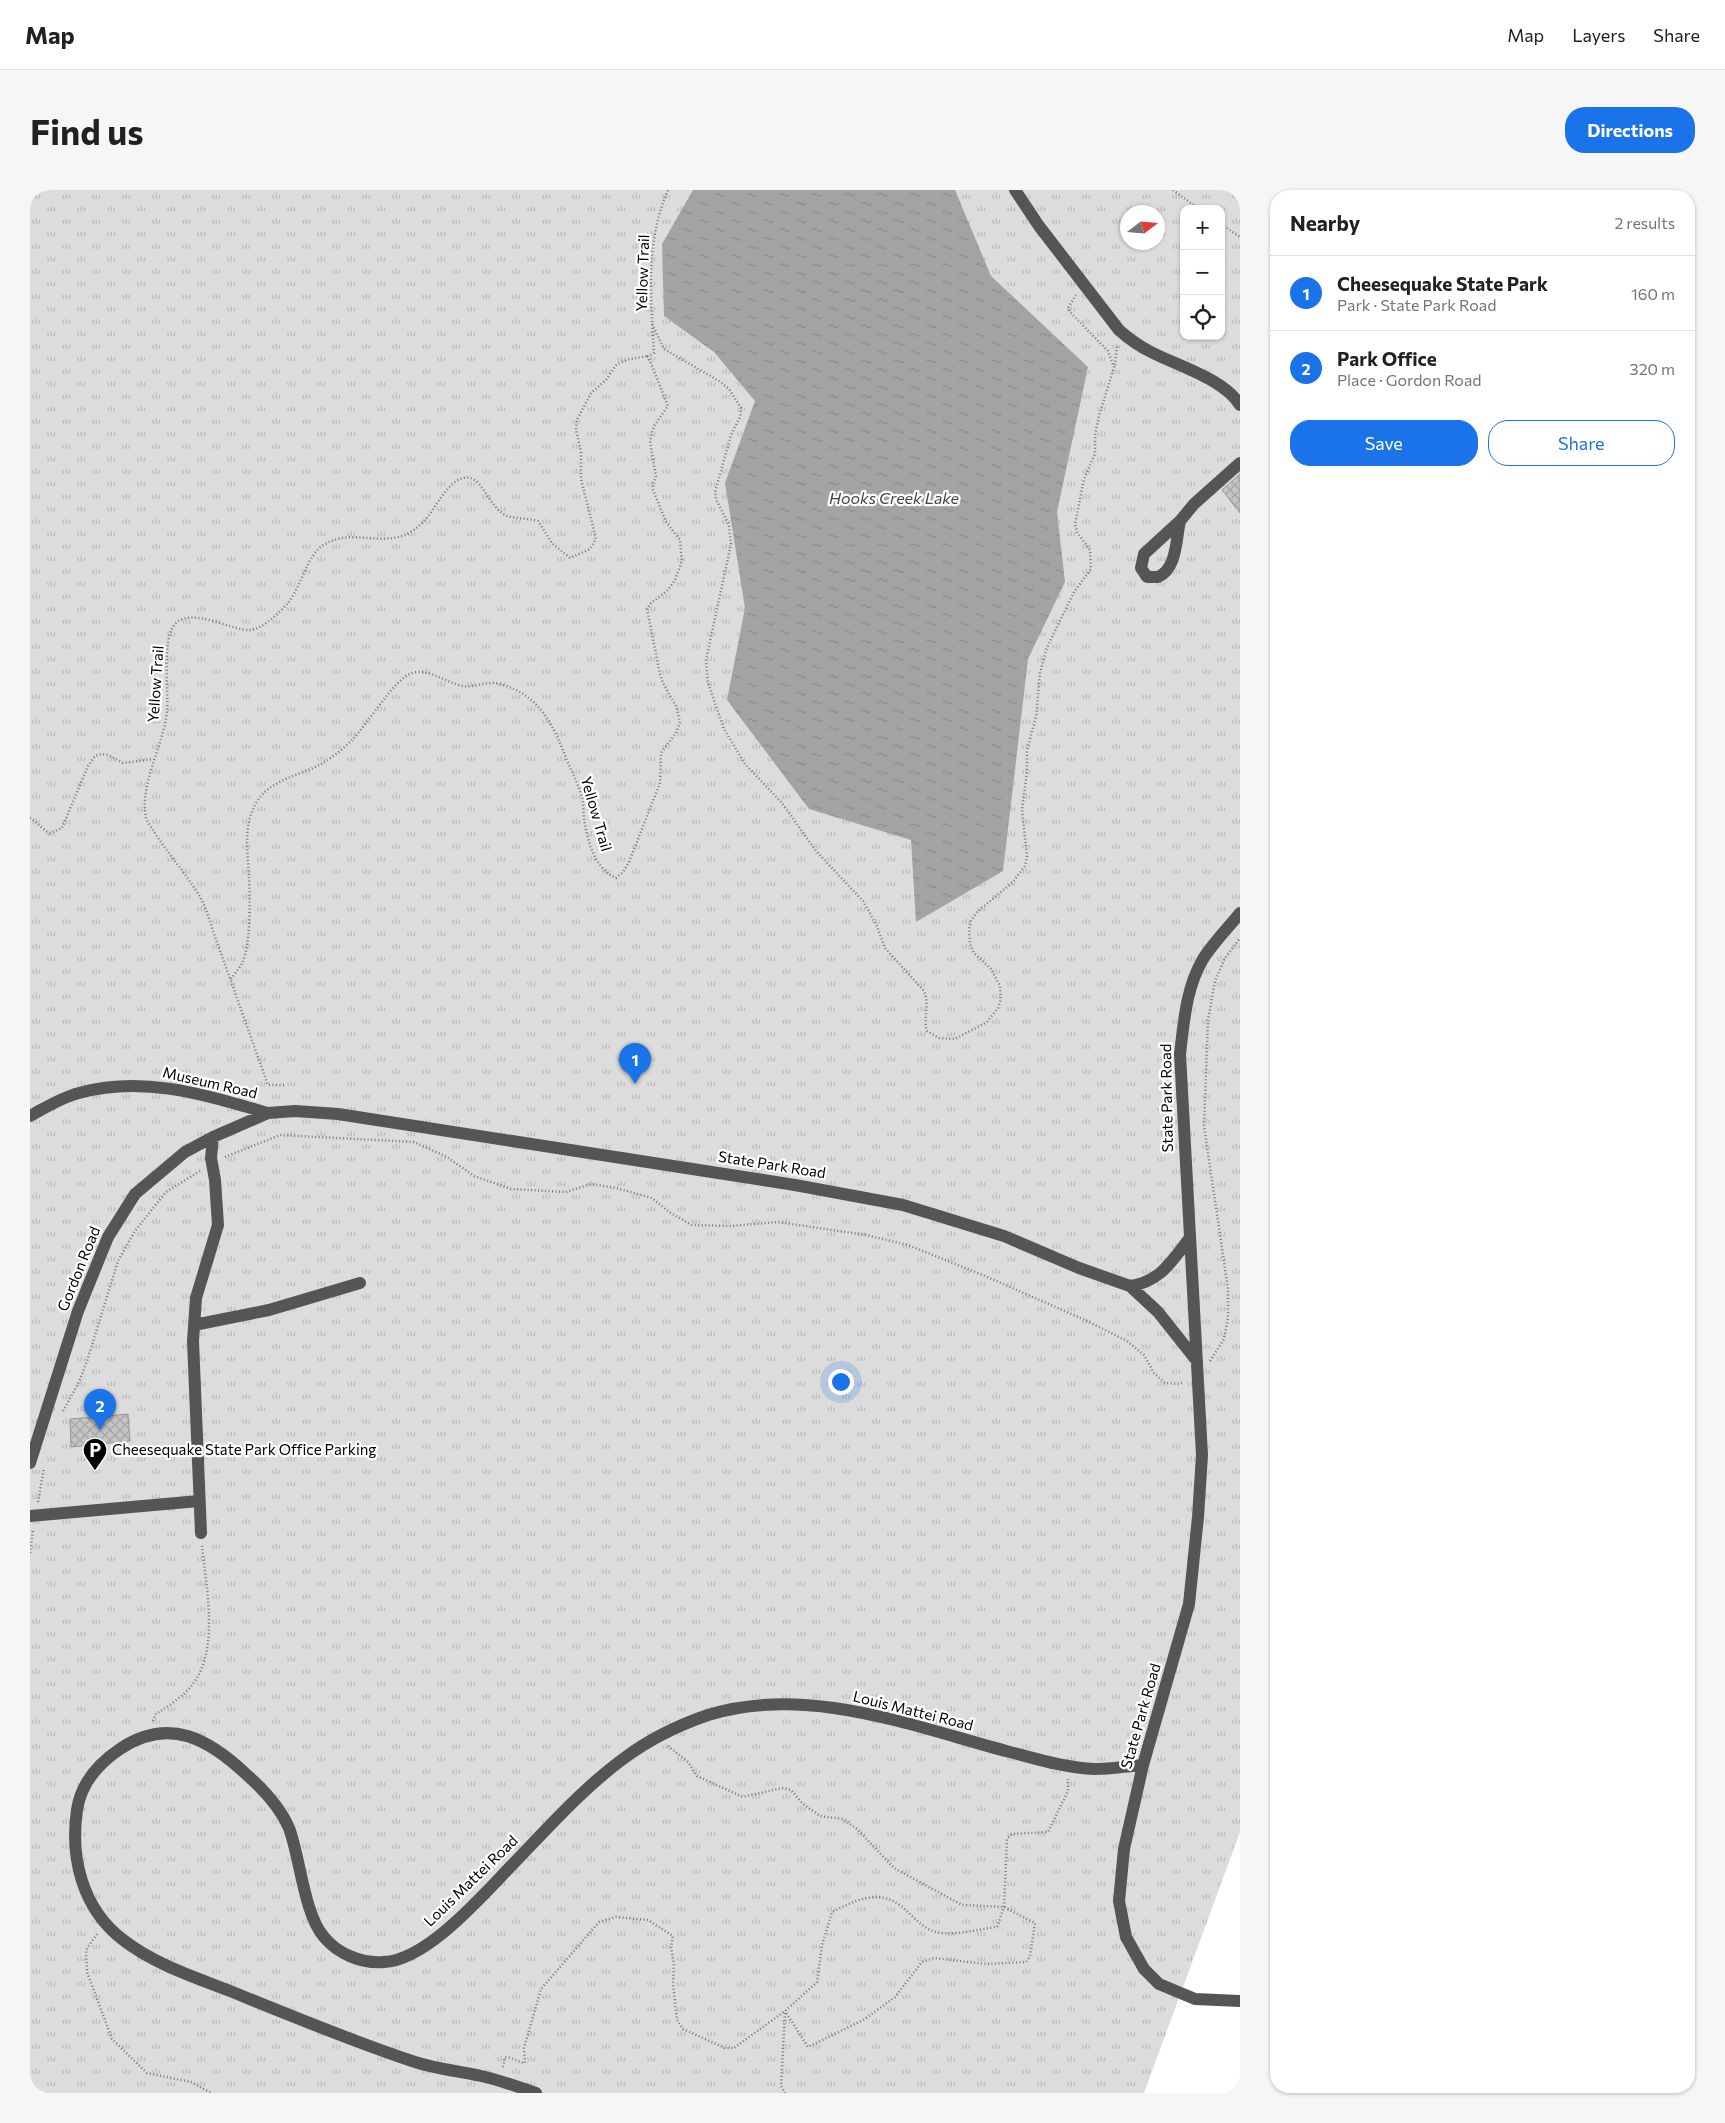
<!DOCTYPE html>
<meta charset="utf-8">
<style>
body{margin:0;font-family:Commissioner,sans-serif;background:#f6f6f6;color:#202124}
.controls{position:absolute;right:15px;top:15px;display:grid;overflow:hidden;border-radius:10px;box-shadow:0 1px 4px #0004}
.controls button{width:45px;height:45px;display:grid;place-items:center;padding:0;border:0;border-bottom:1px solid #e0e0e0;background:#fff;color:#202124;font:25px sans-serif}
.compass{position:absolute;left:1090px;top:15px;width:45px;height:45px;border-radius:50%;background:#fff;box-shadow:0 1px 4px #0004;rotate:74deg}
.you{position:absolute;left:810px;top:1191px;width:18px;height:18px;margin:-12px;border:4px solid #fff;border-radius:50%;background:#1a73e8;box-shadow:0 0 0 8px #1a73e833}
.badge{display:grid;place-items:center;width:32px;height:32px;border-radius:50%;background:#1a73e8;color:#fff;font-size:16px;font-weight:700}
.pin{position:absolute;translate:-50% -41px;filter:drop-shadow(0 1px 2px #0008)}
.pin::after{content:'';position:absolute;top:26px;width:18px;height:15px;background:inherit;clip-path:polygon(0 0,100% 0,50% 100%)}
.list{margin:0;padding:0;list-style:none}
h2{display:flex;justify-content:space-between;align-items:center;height:65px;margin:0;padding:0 20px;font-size:21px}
h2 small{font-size:16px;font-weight:400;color:#757577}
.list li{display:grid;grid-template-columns:32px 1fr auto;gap:15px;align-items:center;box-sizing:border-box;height:75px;padding:0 20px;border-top:1px solid #e0e0e0}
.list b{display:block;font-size:19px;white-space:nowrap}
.list p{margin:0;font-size:16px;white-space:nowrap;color:#757577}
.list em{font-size:16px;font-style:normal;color:#757577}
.actions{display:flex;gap:10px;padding:15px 20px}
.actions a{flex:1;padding:11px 0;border:1px solid #1a73e8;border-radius:20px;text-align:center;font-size:18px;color:#1a73e8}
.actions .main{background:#1a73e8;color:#fff}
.icon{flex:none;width:28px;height:28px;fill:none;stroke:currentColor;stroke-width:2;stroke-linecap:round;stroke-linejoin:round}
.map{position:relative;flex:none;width:1210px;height:1903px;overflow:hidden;border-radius:20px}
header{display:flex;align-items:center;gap:30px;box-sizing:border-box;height:70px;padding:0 25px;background:#fff;border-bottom:1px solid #e0e0e0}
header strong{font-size:24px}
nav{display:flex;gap:28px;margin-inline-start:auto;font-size:18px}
.intro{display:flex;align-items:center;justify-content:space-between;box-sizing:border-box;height:120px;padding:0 30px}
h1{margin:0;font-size:35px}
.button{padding:12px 22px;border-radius:20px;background:#1a73e8;color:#fff;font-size:18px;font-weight:700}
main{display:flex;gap:30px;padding:0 30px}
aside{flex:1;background:#fff;border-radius:20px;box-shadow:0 1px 4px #0004}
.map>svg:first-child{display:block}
.park{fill:url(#park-tufts);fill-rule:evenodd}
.water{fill:url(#water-ripples)}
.building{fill:url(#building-cross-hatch);stroke:#999}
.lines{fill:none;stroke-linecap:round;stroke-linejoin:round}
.path{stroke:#777;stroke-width:2.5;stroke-dasharray:1 2.5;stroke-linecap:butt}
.minor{stroke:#555;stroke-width:12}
.labels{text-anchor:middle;stroke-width:4.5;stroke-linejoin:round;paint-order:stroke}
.street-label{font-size:15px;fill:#000;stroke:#fff}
.poi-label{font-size:15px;fill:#000;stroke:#fff;text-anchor:start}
.water-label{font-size:16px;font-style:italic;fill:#444;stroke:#fff}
</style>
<header>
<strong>Map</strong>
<nav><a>Map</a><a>Layers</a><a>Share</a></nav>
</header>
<div class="intro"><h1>Find us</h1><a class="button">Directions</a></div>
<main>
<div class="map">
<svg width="1210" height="1903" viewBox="0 0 1210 1903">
<defs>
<pattern id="park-tufts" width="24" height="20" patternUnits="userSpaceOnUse" patternTransform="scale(1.25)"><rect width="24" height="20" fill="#dcdcdc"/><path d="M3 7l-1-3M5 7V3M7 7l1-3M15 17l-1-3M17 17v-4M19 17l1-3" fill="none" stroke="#bbb"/></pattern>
<pattern id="water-ripples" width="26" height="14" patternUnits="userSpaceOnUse" patternTransform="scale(1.25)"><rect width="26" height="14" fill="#a3a3a3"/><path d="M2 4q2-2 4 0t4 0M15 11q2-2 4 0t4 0" fill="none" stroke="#8b8b8b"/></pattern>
<pattern id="building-cross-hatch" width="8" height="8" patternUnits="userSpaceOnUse" patternTransform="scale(1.25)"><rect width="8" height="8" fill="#c4c4c4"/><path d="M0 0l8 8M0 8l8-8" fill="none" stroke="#a7a7a7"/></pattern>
</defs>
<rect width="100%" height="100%" fill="#fff"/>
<!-- park -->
<path class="park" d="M0,0H1210V1642L1114,1903H0ZM1154,19H1191V146H1154ZM1098,22H1128V52H1098Z"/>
<!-- water -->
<path class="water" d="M663,0H925L961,86L1058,177L1027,322L1035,392L998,469L973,681L886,732L881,650L779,619L697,510L715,418L695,293L725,211L684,162L634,126L632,54Z"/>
<!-- building -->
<path class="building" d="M1210,284V323L1192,300Z
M98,1224L100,1251L41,1257L40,1229Z"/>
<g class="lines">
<!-- path -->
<path class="path" d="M1143,0L1169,19
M1191,34L1210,47
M622,134L634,159L689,191L699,199L711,218L710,227L701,245L685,302L686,309L699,335L701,354L676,470L678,493L694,539L715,574L752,613L786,661L833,711L846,734L855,758L894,801C900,815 893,828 897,841L909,848L925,849L957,832L968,818L971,809L970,796L961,779L944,763L940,754L939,739L941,731L946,723L983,692L995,676L997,666L992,620L997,582V560L1006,527L1010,483L1016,460L1023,445L1044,402L1061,379L1060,360L1047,342L1045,334L1054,289L1065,264V245L1069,226L1084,177L1078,161L1040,122L1038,118L1046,105
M1085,175L1087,156
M0,628C8,632 12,640 20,643L32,638L58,576L65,566L72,564L78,565L93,573L124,569
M201,789C204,784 209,779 212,773C221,756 220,708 219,687C218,661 212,634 228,610C242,589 272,585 293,573C303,567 314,558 322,550C337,535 365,488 382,483C400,478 416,493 433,496C445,498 457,490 470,494C511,505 524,537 538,573C543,584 549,596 552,608C554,616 553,626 555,634C558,653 566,680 586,688L593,682L599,672L630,593L631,563L646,543L650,532L646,516L633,493L630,484L617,419L621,413L638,400L645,390L652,371L650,350L636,332L623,300V293L626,287L620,251L624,236L638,216L618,166L624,163C621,108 615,52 638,0
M254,895H238C221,848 205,802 188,755C182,740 178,721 170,707C156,683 137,663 123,640C121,637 117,632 116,628C109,594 134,555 137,521C139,501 131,447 146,433C163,417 202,441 220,440C233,439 249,423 258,413C270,398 278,365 292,356C326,333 361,367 394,331C405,320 421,283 440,288C452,290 460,317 475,325C484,329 498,328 508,331L522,353L540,368L560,359L566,349L551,289V262L546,240L547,230L561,203L576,190L587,174L600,169L618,166
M195,967L250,945L384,952L417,967L444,986L481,999L536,1002L561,994L586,998L622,1008L639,1022L662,1035L701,1036L748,1032L836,1045L878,1055L955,1086L1055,1130L1097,1151L1114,1165L1124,1183L1135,1193L1149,1194L1154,1192
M1180,1171L1194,1149L1198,1128V1099L1174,936L1178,830L1185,791L1195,768L1210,748
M33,1221L49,1192L57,1171L88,1071L105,1041L136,1002L170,981
M8,1312L14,1278
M0,1363L3,1340
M123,1531L126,1524C138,1516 153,1507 162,1495C190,1461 176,1396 172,1356
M638,1556L658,1572L667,1586L713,1607L752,1598L761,1600L773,1614L790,1626L813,1629L827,1639L864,1678L932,1715L974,1717L1005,1733L1000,1766L996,1772L956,1774L904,1768L892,1772L865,1807L835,1829L778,1857L755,1821
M67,1744L56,1760L57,1782L82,1849L117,1883L161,1892L181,1903
M755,1823L751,1896L755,1903
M473,1877L475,1867C482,1867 487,1872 495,1873L494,1858L511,1799L569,1732L586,1727L618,1730L643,1746L641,1757L644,1774L643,1794L647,1830L653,1839L695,1858H704L755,1821L787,1792L792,1755L802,1722C825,1711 847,1698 871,1716C880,1723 888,1733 898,1739C916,1749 947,1739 967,1737L974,1717L977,1649L982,1644L1018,1642L1038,1601V1589"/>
<!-- minor -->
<path class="minor" d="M985,0L1009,36L1089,140C1099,149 1109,156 1121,162C1148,176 1194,189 1210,215
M1150,331C1146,349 1147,379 1128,387H1117L1111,378L1114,364L1150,331L1164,314L1210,273
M1210,723C1198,738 1183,753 1173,769C1156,798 1154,831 1150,864L1172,1265L1168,1327L1159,1414L1113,1575L1094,1659L1089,1711L1096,1747L1114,1779L1129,1794L1165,1809L1210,1811
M0,926C15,918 32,907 49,903C114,885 175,905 238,923
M1100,1096C1130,1092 1142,1071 1159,1049
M164,1135L239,1120L330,1093
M0,1273L48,1121L78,1047L105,1004L155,962L183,947L238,923L265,921L308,924L765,995L873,1015L974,1046L1049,1078L1100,1096L1128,1122L1167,1171
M0,1326L169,1311
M171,1343L163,1151L166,1108L188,1035L185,990L181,968L183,947
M506,1903C488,1897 470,1890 451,1886C429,1881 406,1879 385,1872C324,1852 264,1827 205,1803C167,1788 125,1775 92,1749C52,1718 40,1667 47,1620C51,1593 69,1573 90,1559C139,1526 179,1549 217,1585C234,1600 250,1617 259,1638C270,1667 274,1724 294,1747C308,1764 332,1774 354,1772C397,1770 452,1706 482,1675C517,1639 552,1599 593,1569C618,1550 649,1535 678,1525C778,1494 884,1537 980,1562C1007,1569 1036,1578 1065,1579C1081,1579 1097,1576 1113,1575"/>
</g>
<!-- icons -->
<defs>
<symbol id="parking-pin" viewBox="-11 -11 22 30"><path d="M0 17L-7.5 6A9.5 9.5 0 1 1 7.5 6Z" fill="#000" stroke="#fff"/><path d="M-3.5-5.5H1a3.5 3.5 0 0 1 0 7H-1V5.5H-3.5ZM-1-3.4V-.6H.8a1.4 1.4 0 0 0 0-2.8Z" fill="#fff"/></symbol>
</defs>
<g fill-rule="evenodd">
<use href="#parking-pin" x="51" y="1246" width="28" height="38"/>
</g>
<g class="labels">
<!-- street labels -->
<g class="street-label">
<text transform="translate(613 83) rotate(-88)" y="5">Yellow Trail</text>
<text transform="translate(126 494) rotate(-86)" y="5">Yellow Trail</text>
<text transform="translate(566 624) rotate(74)" y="5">Yellow Trail</text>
<text transform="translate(180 893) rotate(13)" y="5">Museum Road</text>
<text transform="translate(1137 908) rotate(-91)" y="5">State Park Road</text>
<text transform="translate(742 975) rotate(9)" y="5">State Park Road</text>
<text transform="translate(49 1079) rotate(-68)" y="5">Gordon Road</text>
<text transform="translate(883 1521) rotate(14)" y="5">Louis Mattei Road</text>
<text transform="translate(1111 1526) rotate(-74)" y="5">State Park Road</text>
<text transform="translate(441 1691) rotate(-44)" y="5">Louis Mattei Road</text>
</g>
<!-- poi labels -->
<g class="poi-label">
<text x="82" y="1265">Cheesequake State Park Office Parking</text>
</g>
<!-- water labels -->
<g class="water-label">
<text x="864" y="314">Hooks Creek Lake</text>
</g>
</g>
</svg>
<div class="controls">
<button>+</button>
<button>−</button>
<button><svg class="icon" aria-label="locate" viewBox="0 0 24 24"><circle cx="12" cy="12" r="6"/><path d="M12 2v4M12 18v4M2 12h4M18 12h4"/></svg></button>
</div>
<svg class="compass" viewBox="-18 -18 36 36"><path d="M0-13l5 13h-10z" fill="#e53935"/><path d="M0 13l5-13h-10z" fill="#757577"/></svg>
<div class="you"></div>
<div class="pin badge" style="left:605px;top:894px">1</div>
<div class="pin badge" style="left:70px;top:1240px">2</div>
</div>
<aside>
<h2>Nearby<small>2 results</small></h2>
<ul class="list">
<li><span class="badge">1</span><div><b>Cheesequake State Park</b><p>Park · State Park Road</p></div><em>160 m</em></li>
<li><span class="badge">2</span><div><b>Park Office</b><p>Place · Gordon Road</p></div><em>320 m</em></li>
</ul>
<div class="actions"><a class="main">Save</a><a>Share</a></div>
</aside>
</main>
